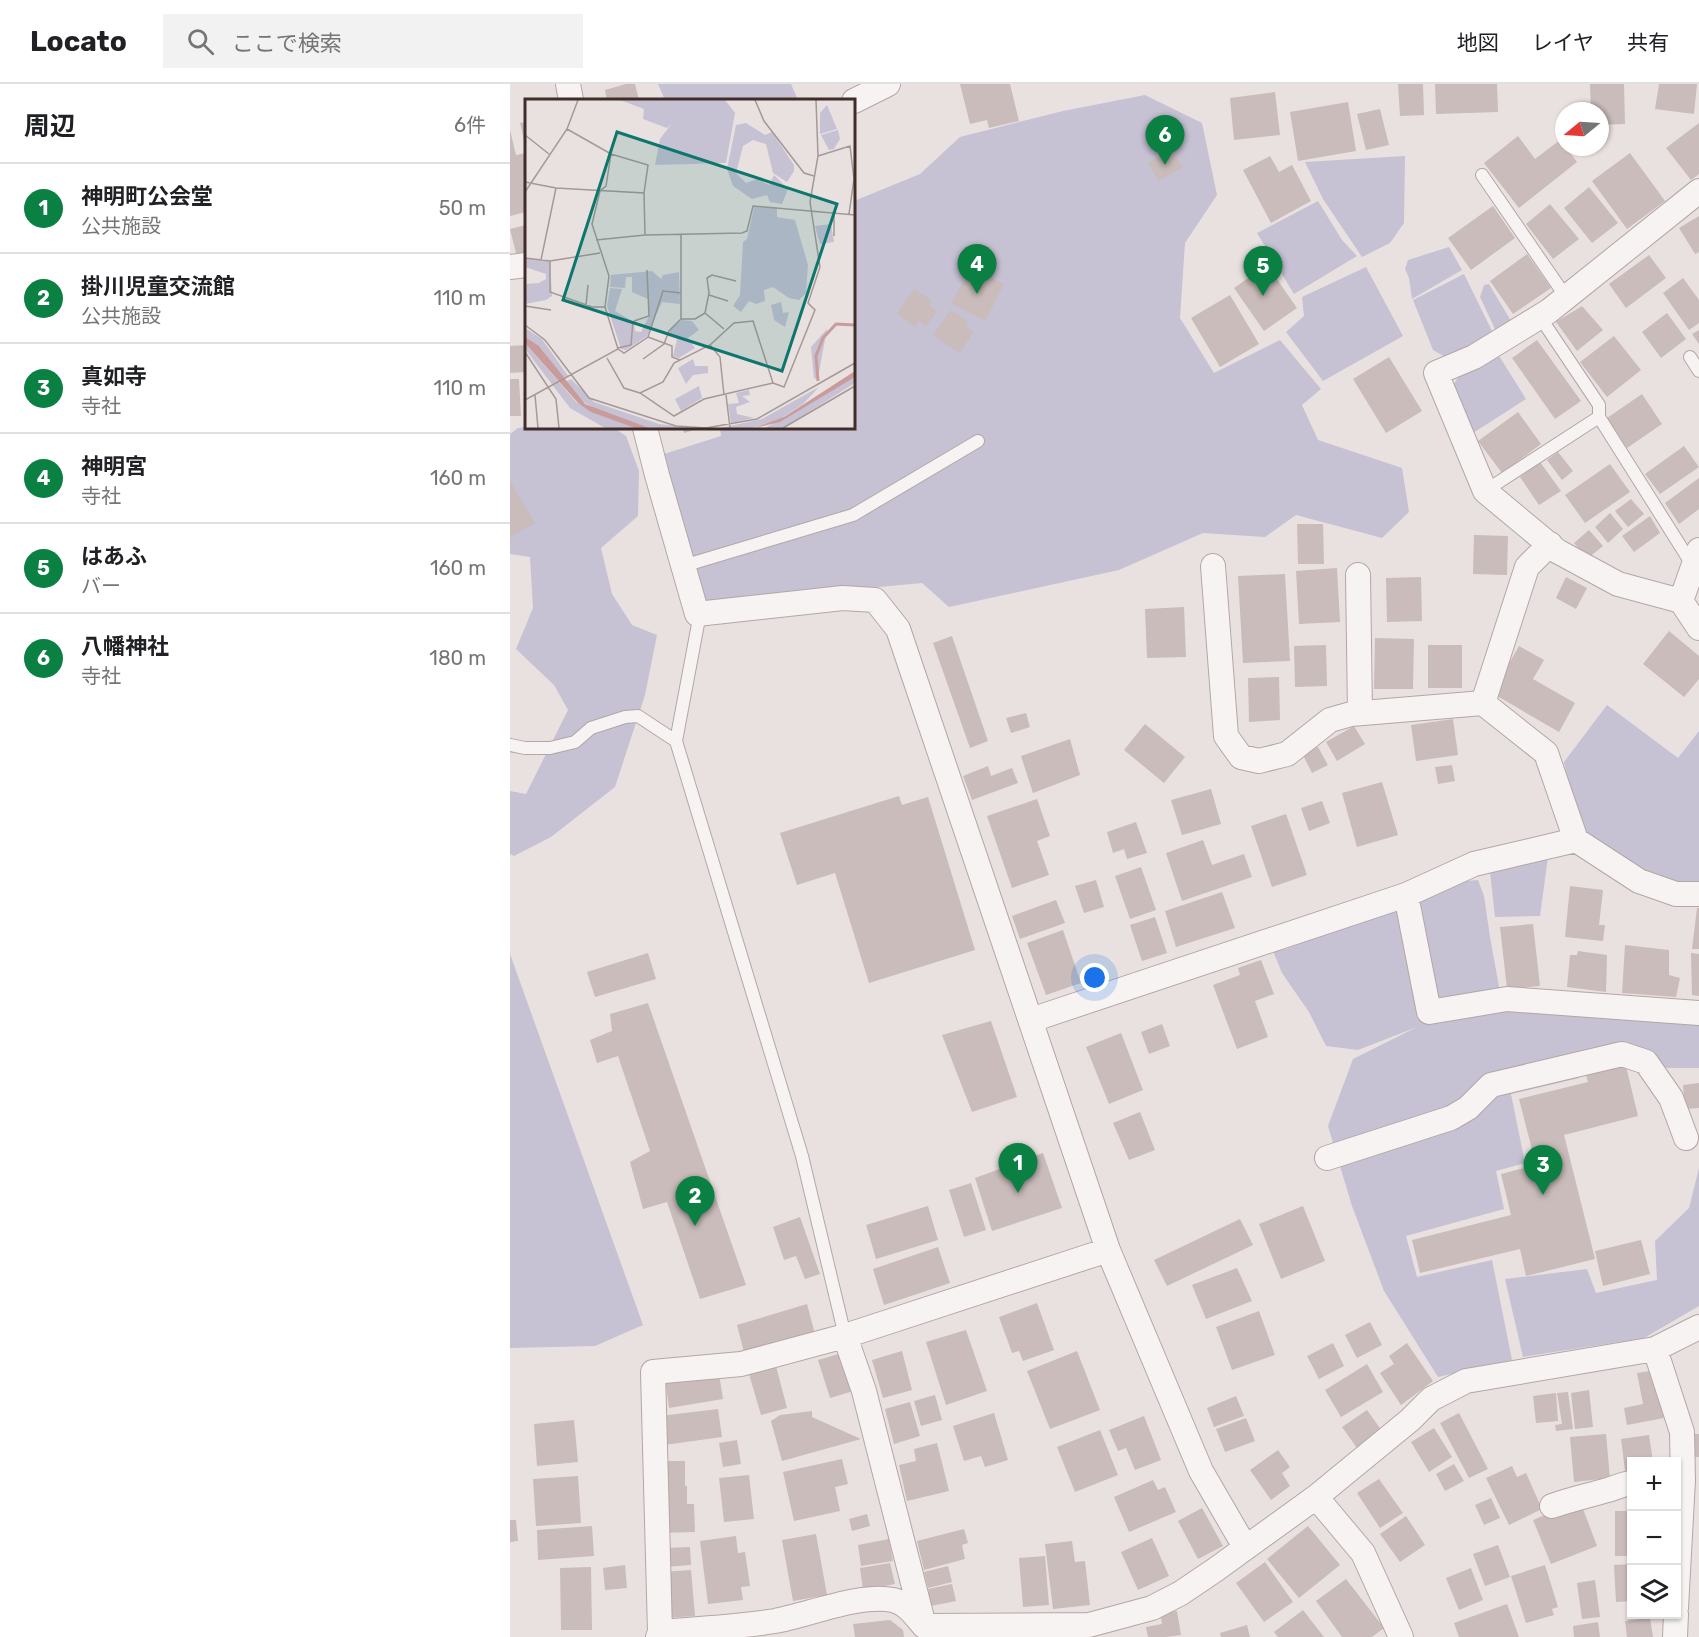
<!DOCTYPE html>
<html lang="ja">
<meta charset="utf-8">
<style>
body{margin:0;font-family:Rubik,"Noto Sans JP",sans-serif;background:#f2f2f2;color:#202124}
.controls{position:absolute;right:18px;bottom:18px;display:grid;overflow:hidden;border-radius:0px;box-shadow:0 2px 4px #0004}
.controls button{width:54px;height:54px;display:grid;place-items:center;padding:0;border:0;border-bottom:2px solid #e0e0e0;background:#fff;color:#202124;font:30px sans-serif}
.compass{position:absolute;left:1045px;top:18px;width:54px;height:54px;border-radius:50%;background:#fff;box-shadow:0 2px 4px #0004;rotate:252deg}
.you{position:absolute;left:585px;top:894px;width:21px;height:21px;margin:-15px;border:4px solid #fff;border-radius:50%;background:#1a73e8;box-shadow:0 0 0 9px #1a73e833}
.badge{display:grid;place-items:center;width:39px;height:39px;border-radius:50%;background:#0b8043;color:#fff;font-size:20px;font-weight:700}
.pin{position:absolute;translate:-50% -50px;filter:drop-shadow(0 2px 3px #0008)}
.pin::after{content:'';position:absolute;top:32px;width:21px;height:18px;background:inherit;clip-path:polygon(0 0,100% 0,50% 100%)}
.list{margin:0;padding:0;list-style:none}
h2{display:flex;justify-content:space-between;align-items:center;height:78px;margin:0;padding:0 24px;font-size:26px}
h2 small{font-size:20px;font-weight:400;color:#757577}
.list li{display:grid;grid-template-columns:39px 1fr auto;gap:18px;align-items:center;box-sizing:border-box;height:90px;padding:0 24px;border-top:2px solid #e0e0e0}
.list b{display:block;font-size:22px;white-space:nowrap}
.list p{margin:0;font-size:20px;white-space:nowrap;color:#757577}
.list em{font-size:20px;font-style:normal;color:#757577}
.icon{flex:none;width:33px;height:33px;fill:none;stroke:currentColor;stroke-width:2;stroke-linecap:round;stroke-linejoin:round}
.map{position:relative;flex:none;width:1189px;height:1553px;overflow:hidden}
header{display:flex;align-items:center;gap:36px;box-sizing:border-box;height:84px;padding:0 30px;background:#fff;border-bottom:2px solid #e0e0e0}
header strong{font-size:28px}
nav{display:flex;gap:33px;margin-inline-start:auto;font-size:21px}
.search{width:420px;height:54px;background:#f2f2f2;display:flex;align-items:center;gap:15px;box-sizing:border-box;padding:0 21px;border-radius:0px;color:#757577;font-size:22px}
main{display:flex}
aside{flex:1;background:#fff}
.map>svg:first-child{display:block}
.green{fill:#c6c1d3}
.building{fill:#c9bcba}
.lines{fill:none;stroke-linecap:round;stroke-linejoin:round}
.lane-casing{stroke:#b3a7a5;stroke-width:14}
.street-casing{stroke:#b3a7a5;stroke-width:26}
.lane{stroke:#f7f3f3;stroke-width:12}
.street{stroke:#f7f3f3;stroke-width:24}
.inset-river{fill:none;stroke:#c99c9b;stroke-width:3}
.inset-road{fill:none;stroke:#a59997;stroke-width:1.5}
.view{fill:#0f766e;fill-opacity:0.15;stroke:#0f766e;stroke-width:3}
.inset-edge{fill:none;stroke:#402c29;stroke-width:3}
</style>
<header>
<strong>Locato</strong>
<div class="search"><svg class="icon" aria-label="search" viewBox="0 0 24 24"><circle cx="10" cy="10" r="6"/><path d="M15 15l6 6"/></svg>ここで検索</div>
<nav><a>地図</a><a>レイヤ</a><a>共有</a></nav>
</header>
<main>
<aside>
<h2>周辺<small>6件</small></h2>
<ul class="list">
<li><span class="badge">1</span><div><b>神明町公会堂</b><p>公共施設</p></div><em>50 m</em></li>
<li><span class="badge">2</span><div><b>掛川児童交流館</b><p>公共施設</p></div><em>110 m</em></li>
<li><span class="badge">3</span><div><b>真如寺</b><p>寺社</p></div><em>110 m</em></li>
<li><span class="badge">4</span><div><b>神明宮</b><p>寺社</p></div><em>160 m</em></li>
<li><span class="badge">5</span><div><b>はあふ</b><p>バー</p></div><em>160 m</em></li>
<li><span class="badge">6</span><div><b>八幡神社</b><p>寺社</p></div><em>180 m</em></li>
</ul>
</aside>
<div class="map">
<svg width="1189" height="1553" viewBox="0 0 1189 1553">
<rect width="100%" height="100%" fill="#e9e1e0"/>
<!-- green -->
<path class="green" d="M148,0H281L288,16H155Z
M635,11L692,39L707,111L675,159L670,234L704,289L770,256L811,305L792,321L808,356L892,384L899,428L872,454L786,431L755,453L693,449L609,486L439,523L412,499L194,519L154,370L211,352L210,344H344V117L410,90L450,53L553,27Z
M895,72L894,139L880,159L852,173L813,115L795,78Z
M808,117L832,156L847,172L784,210L747,149Z
M939,163L952,186L902,215L899,194L895,185L898,176Z
M856,183L893,252L813,297L776,248L794,232L792,213Z
M954,190L983,249L937,274L923,266L903,216Z
M979,200L1004,242L993,250L985,245L970,213L974,201Z
M986,267L1016,315L963,349L942,303L954,284Z
M16,343L104,344L116,352L129,387L128,432L91,464L102,510L122,541L147,551L135,611L105,703L41,753L4,772L0,770V707L16,710L58,626L44,601L6,565L23,524L20,473L0,470V350L8,344Z
M1097,621L1168,674L1189,647V800L1143,802L1069,750L1054,678Z
M1038,773L1030,832L985,833L980,788Z
M968,796L974,812L980,853L991,914L1189,933V984H1158L1112,970L1071,982L1069,994L1001,1010L1015,1079L986,1087L994,1125L896,1152L907,1193L982,1176L1002,1276L928,1293L874,1207L842,1122L818,1042L843,975L907,943L848,966L816,962L799,928L772,889L763,867L776,865L855,835L945,798Z
M0,870L133,1241L85,1262L0,1264Z
M1189,1084V1222L1134,1254L1013,1273L995,1195L1077,1185L1086,1209L1147,1196L1145,1157L1179,1124Z"/>
<!-- building -->
<path class="building" d="M116,0H125L129,16H97L95,6Z
M450,0H500L509,37L479,44L477,36L460,40Z
M888,0H913L914,31L890,32Z
M925,0H987L988,28L926,30Z
M1080,0H1114L1115,40L1090,41V27H1081Z
M1149,0H1187L1184,30L1145,25Z
M765,8L770,51L724,56L720,14Z
M838,18L846,67L788,77L780,28Z
M870,25L879,61L856,66L847,30Z
M16,38V65L10,39Z
M1189,39V90L1181,96L1156,64Z
M0,46L6,71L16,69V128L0,132Z
M1008,52L1025,75L1050,56L1054,63H1056L1067,78L1009,124L974,79Z
M661,65L673,83L649,97L638,79Z
M1120,69L1155,117L1117,145L1082,97Z
M760,72L769,88L782,81L801,117L761,139L733,86Z
M1079,103L1108,139L1082,159L1054,124Z
M1040,120L1069,155L1043,175L1016,140Z
M983,122L1005,154L961,186L938,154Z
M1189,132V168L1185,170L1169,144Z
M16,141V171L7,173L0,145Z
M1017,170L1041,204L1003,230L980,197Z
M1139,171L1156,194L1116,224L1099,200Z
M757,181L787,224L754,247L724,204Z
M472,189L494,200L475,237L441,219L455,195L466,201Z
M1173,194L1189,216V239L1179,246L1153,209Z
M404,205L421,216L420,222L427,227L416,242L409,237L405,243L387,230Z
M720,211L749,260L710,283L681,234Z
M1072,222L1093,246L1067,267L1046,238Z
M441,226L458,238L456,243L464,248L449,269L423,251Z
M1157,229L1176,255L1151,274L1132,248Z
M1189,246V260L1182,250Z
M1104,252L1131,286L1097,313L1070,278Z
M1027,256L1071,317L1045,335L1002,274Z
M16,261V288L0,289V262Z
M879,273L912,327L876,349L843,295Z
M0,295H9L11,332H0Z
M1132,310L1152,340L1117,364L1097,334Z
M1008,328L1031,360L992,389L968,357Z
M172,344H191L174,349Z
M1174,362L1189,383L1150,410L1135,390Z
M1048,368L1063,387L1052,396L1037,376Z
M1030,378L1051,407L1029,421L1010,393Z
M1100,380L1120,408L1075,439L1055,411Z
M1189,394V425L1169,440L1155,419Z
M0,397L25,439L0,453Z
M1121,415L1134,430L1118,443L1105,427Z
M1100,429L1113,445L1098,459L1085,443Z
M1140,432L1150,449L1124,468L1112,452Z
M787,440H813L814,480H788Z
M1079,446L1093,462L1077,475L1064,459Z
M964,451L998,452L997,491L963,490Z
M827,484L830,538L789,540L786,487Z
M775,490L780,577L733,579L728,492Z
M911,493L912,537L877,538L876,494Z
M1056,493L1077,504L1066,525L1046,514Z
M674,523L676,573L637,574L635,525Z
M1159,547L1189,572V595L1174,613L1133,580Z
M442,552L478,657L460,664L423,559Z
M865,554L904,555L903,605H864Z
M816,561L817,602L785,603L784,562Z
M918,561H952V604H918Z
M1009,562L1034,576L1023,595L1065,619L1049,648L982,609Z
M769,593L770,636L739,638L738,594Z
M516,629L520,643L501,649L496,634Z
M943,635L948,671L906,677L901,641Z
M635,640L675,673L654,699L614,666Z
M844,642L855,660L827,677L816,658Z
M560,655L570,691L523,709L511,672Z
M808,663L818,681L802,689L793,671Z
M942,681L945,697L928,700L925,683Z
M478,682L481,692L502,684L508,699L462,716L453,692Z
M872,698L888,751L847,763L832,709Z
M701,705L711,740L672,751L661,716Z
M389,712L392,721L418,713L465,866L359,899L325,789L287,801L270,749Z
M527,715L540,752L527,757L539,791L502,804L477,732Z
M812,717L820,739L799,747L791,724Z
M776,730L797,791L762,803L741,742Z
M626,738L637,769L617,775L614,765L603,769L597,748Z
M693,756L702,781L734,770L742,793L672,817L656,769Z
M631,783L646,826L620,835L605,792Z
M586,796L594,823L574,829L565,802Z
M1060,802L1093,806L1089,841H1095L1093,857L1055,853Z
M712,808L725,844L666,863L655,827Z
M546,816L555,839L510,855L502,832Z
M1187,824H1189V865H1182Z
M645,833L657,869L632,877L620,841Z
M1023,840L1030,902L997,905L990,843Z
M553,846L571,899L536,911L517,859Z
M1115,861L1159,866V891L1170,894L1166,913L1112,909Z
M1068,867L1097,871L1096,908L1057,903L1060,871H1067Z
M138,869L146,895L85,913L77,888Z
M1181,869L1189,870V912L1182,911Z
M751,876L764,910L745,917L758,953L727,965L703,901L730,891L728,884Z
M138,919L236,1201L190,1215L157,1118L133,1125L120,1078L140,1067L108,972L87,979L80,956L102,947L100,930Z
M481,937L507,1013L462,1028L432,951Z
M652,940L660,962L639,970L631,948Z
M611,949L633,1006L599,1020L576,963Z
M1114,974L1128,1032L1054,1051L1085,1175L1016,1192L1010,1165L910,1189L902,1156L1001,1131L991,1090L1026,1081L1009,1015L1078,998L1074,984Z
M1189,999V1024L1175,1025L1173,1001Z
M630,1028L645,1066L619,1076L603,1039Z
M533,1069L552,1124L482,1147L465,1094Z
M461,1099L476,1146L454,1153L439,1106Z
M418,1122L428,1156L366,1175L356,1141Z
M793,1122L815,1177L771,1195L749,1140Z
M290,1133L310,1190L295,1195L286,1172L274,1176L263,1143Z
M730,1135L743,1161L657,1202L644,1176Z
M1131,1156L1140,1190L1093,1202L1085,1167Z
M428,1163L440,1199L374,1221L363,1185Z
M727,1184L742,1217L696,1235L682,1201Z
M527,1219L544,1266L513,1277L509,1267L502,1269L489,1233Z
M297,1220L306,1254L235,1272L227,1241Z
M749,1227L765,1271L722,1286L706,1243Z
M860,1238L872,1261L847,1274L835,1251Z
M456,1246L477,1307L436,1321L416,1258Z
M823,1259L834,1282L809,1295L797,1272Z
M897,1259L923,1297L891,1321L870,1289L884,1280L879,1272Z
M392,1267L402,1306L373,1314L362,1276Z
M567,1267L590,1326L540,1345L517,1287Z
M335,1268L347,1306L320,1314L308,1276Z
M857,1280L873,1308L831,1333L815,1306Z
M266,1282L277,1324L251,1331L239,1290Z
M208,1284L213,1315L159,1324L155,1293Z
M1146,1286L1154,1334L1117,1341L1114,1324L1133,1320L1127,1289Z
M1079,1306L1083,1343L1065,1345L1061,1309Z
M1058,1308L1063,1345L1046,1347L1045,1341L1052,1340L1047,1309Z
M1046,1309L1048,1337L1026,1339L1023,1312Z
M425,1311L432,1336L411,1342L404,1317Z
M726,1312L734,1332L704,1343L697,1324Z
M400,1318L410,1352L384,1360L375,1325Z
M208,1325L212,1353L154,1361L150,1332Z
M857,1326L872,1347L847,1364L832,1343Z
M302,1327V1333L351,1355L272,1377L261,1337L270,1331Z
M484,1329L498,1376L475,1383L471,1372L454,1377L443,1342Z
M949,1329L978,1385L959,1394L930,1339Z
M634,1332L651,1376L625,1386L616,1364L608,1367L599,1346Z
M736,1334L745,1357L715,1368L706,1345Z
M64,1336L68,1378L27,1382L24,1340Z
M924,1344L942,1373L919,1388L901,1358Z
M590,1346L608,1391L565,1408L547,1363Z
M1096,1350L1100,1394L1064,1398L1060,1353Z
M1182,1350H1189V1373H1183Z
M1139,1351L1143,1378H1122V1394H1116L1111,1355Z
M227,1356L231,1380L213,1383L209,1359Z
M427,1359L439,1407L397,1417L389,1381L406,1377L404,1365Z
M768,1366L780,1383L772,1389L780,1402L761,1416L740,1386Z
M332,1375L338,1400L325,1403L330,1427L284,1437L273,1388Z
M148,1377H175V1402H177V1420H184L185,1448L147,1449Z
M944,1380L954,1397L935,1407L926,1390Z
M1002,1382L1007,1393L1016,1389L1032,1425L999,1441L976,1394Z
M239,1391L244,1435L214,1438L209,1394Z
M68,1392L71,1439L26,1442L23,1395Z
M869,1395L893,1429L870,1444L847,1409Z
M643,1396L648,1406L655,1403L666,1428L619,1448L604,1413Z
M981,1414L990,1434L974,1441L965,1421Z
M1070,1417L1087,1462L1041,1480L1023,1436Z
M692,1424L713,1462L688,1475L668,1437Z
M1105,1427H1122V1472H1105Z
M357,1430L360,1442L342,1447L339,1435Z
M896,1432L915,1461L890,1478L870,1450Z
M0,1436H6L8,1457L0,1458Z
M82,1442L84,1472L28,1476L27,1446Z
M798,1442L830,1481L789,1514L757,1475Z
M454,1445L458,1459L452,1461L455,1475L414,1486L407,1457Z
M306,1450L317,1511L283,1517L272,1456Z
M226,1452L228,1469L235,1468L240,1502L231,1503L233,1516L198,1520L190,1457Z
M642,1454L659,1492L628,1506L611,1468Z
M379,1455L383,1477L351,1482L348,1461Z
M562,1457L565,1478L575,1477L580,1521L543,1525L535,1460Z
M988,1461L1000,1493L975,1502L963,1470Z
M180,1463L181,1481L156,1483L155,1464Z
M535,1472L539,1521L513,1523L509,1474Z
M755,1478L783,1518L754,1538L726,1499Z
M380,1479L385,1500L353,1506L350,1484Z
M1122,1480V1517L1106,1518L1104,1481Z
M115,1481L117,1504L95,1506L93,1484Z
M1035,1481L1048,1523L1042,1525L1044,1531L1016,1539L1001,1492Z
M438,1482L442,1498L418,1504L414,1488Z
M81,1483L82,1546H51L50,1484Z
M961,1484L973,1516L949,1526L936,1494Z
M181,1486L185,1532L156,1534L152,1488Z
M836,1495L874,1544L862,1553H832L806,1517Z
M1085,1496L1090,1533L1072,1535L1067,1499Z
M442,1500L446,1517L421,1522L418,1505Z
M997,1520L1009,1553H949L944,1539Z
M793,1526L814,1553H768L764,1548Z
M667,1527L671,1551L656,1553H638L636,1543L652,1540L650,1529Z
M1140,1534L1143,1553H1117L1115,1537Z
M380,1536L393,1546L394,1553H345L343,1540Z
M1088,1538L1090,1553H1064L1063,1542Z
M737,1541L740,1553H711L710,1549Z"/>
<g class="lines">
<defs>
<path id="lane" d="M972,91L1056,213
M1030,233L1089,321V333
M1180,273L1189,287
M975,407L1089,333L1183,482
M173,482L343,431L468,357
M166,657L188,540L187,530
M0,661L15,664H40L65,658L81,644L115,633L128,632L166,657L292,1072L335,1252"/>
<path id="street" d="M58,0L61,16
M344,17L378,0
M1189,107L1039,227L964,273L926,289L975,407L1047,467L1108,500L1171,517L1189,544
M0,183L16,181
M135,344L147,391L187,530L333,514L365,516L388,545L598,1166L691,1387L735,1463
M703,482L716,652L731,673L749,677L777,670L820,636L841,630L973,619L1017,483L1040,460
M848,491L850,629
M1171,517L1189,466
M973,619L1036,669L1066,756L1129,797L1166,810H1189
M896,811L919,928L997,915L1189,929
M521,936L896,811L964,780L1066,756
M817,1074L941,1034L958,1024L981,1001L1112,970L1136,978L1161,1014L1176,1054
M1145,1265L1172,1348L1173,1396L1166,1524
M806,1413L853,1469L891,1553
M1042,1422C1059,1416 1076,1412 1094,1407C1104,1405 1111,1400 1122,1399
M413,1538L354,1307L335,1252L598,1166
M150,1548C188,1545 227,1543 265,1537C298,1531 351,1509 383,1516C397,1519 405,1532 414,1542L579,1541L642,1524L671,1509L705,1486L806,1413L900,1336L921,1315L956,1297L1145,1265L1189,1243
M148,1553L150,1548L143,1288L231,1280L335,1252
M1165,1553L1166,1530"/>
</defs>
<!-- lane casing -->
<use href="#lane" class="lane-casing"/>
<!-- street casing -->
<use href="#street" class="street-casing"/>
<!-- lane -->
<use href="#lane" class="lane"/>
<!-- street -->
<use href="#street" class="street"/>
</g>
<!-- overview -->
<g transform="translate(15 15)">
<rect width="330" height="330" fill="#e9e1e0"/>
<path d="M95,1H200L210,14L201,64L130,66L135,40L147,24L142,29L118,20L119,10ZM302,6L312,30L295,35V14ZM221,24L240,36L247,33L269,66V72L262,83L248,74L241,45L228,41L218,47L211,74L221,84L232,80L244,86L249,76L263,90L257,105L245,103L242,96L227,100L208,87L202,70L211,26ZM313,31L315,40L309,50L304,51L296,36ZM229,108L252,109V118L270,121L283,166L281,194L274,201L264,199L248,188L239,191L240,202L231,205L224,202L216,213L208,207L215,196L218,143L222,140ZM306,125L309,143L295,145L290,127ZM0,159L25,162L27,197L21,201L0,205V185L14,184L21,180V175L0,168ZM127,172L136,180L138,176L154,173L155,205L137,203L122,237L101,251L96,250L82,207L85,189L97,190L90,212L109,223L110,232L116,233L124,217L123,200L107,193V178H101L100,189L85,188L86,176ZM256,203L258,214L264,213L260,228L249,221L246,206ZM157,221L167,222L174,231L163,239L170,249L154,259L148,257L152,240L144,237L146,229ZM0,229L17,240L43,277L38,279L16,249L0,238ZM302,230L293,278L289,280L286,248ZM0,244L52,304L111,329H80L45,309L0,250ZM168,260L170,267H183V274L168,276L161,285L153,269ZM330,278V284L258,329H240ZM46,280L69,303L134,325L167,329H124L76,313L53,300L41,283ZM174,287L177,299L156,312L150,300ZM294,288L278,305L255,320L227,329H196L237,320ZM224,291L225,296L217,297L225,303L211,308L212,315L229,319L206,324L203,305L214,304L211,294Z" fill="#c6c1d3"/>
<path d="M0,238L14,247L60,305L124,329H110L66,313L53,304L0,244ZM330,272V278L255,323L229,329L259,318Z" fill="#c99c9b"/>
<path class="inset-river" d="M293,282L291,257L298,239L311,225L330,226"/>
<path class="inset-road" d="M230,1L239,22L279,74L289,77M42,30L86,55L123,66L119,94M0,36L24,55M293,57L325,47L329,80L324,115M0,83L31,89L119,94L120,136M0,93L42,30L53,1M156,135V220M309,137V113M71,141L120,136L217,134L222,132L228,107L330,116M0,159L25,162L75,154M16,161L31,89M25,162V193L67,208H80M184,196L203,202M61,206L63,186M0,207L26,211M109,222L124,217L122,171M0,226L20,241L64,299L151,327L181,329L232,320L330,264M199,230L180,214L184,194L182,179L187,176L211,182M123,238L147,247V258L155,261M185,246L195,258L199,296M93,249L106,246L108,222M93,250L99,254L123,238L138,192L156,194M0,253L31,300L34,329M82,259L99,289L115,294L149,317L179,300L248,284L259,288L290,211L283,204L295,168L285,103L293,57L291,1M118,260L139,245L144,232L156,220H170L180,214M115,294L138,283L149,264L185,246L209,224L228,222L248,284M10,296L13,329M201,296L205,329M0,301L93,250L80,208L84,177L67,125L75,92L81,87L86,55M258,329L330,287"/>
<path class="view" d="M92,33L312,105L257,272L38,201Z"/>
<rect width="330" height="330" class="inset-edge"/>
</g>
</svg>
<div class="controls">
<button>+</button>
<button>−</button>
<button><svg class="icon" aria-label="layers" viewBox="0 0 24 24"><path d="M12 4l9 5-9 5-9-5zM3 14l9 5 9-5"/></svg></button>
</div>
<svg class="compass" viewBox="-18 -18 36 36"><path d="M0-13l5 13h-10z" fill="#e53935"/><path d="M0 13l5-13h-10z" fill="#757577"/></svg>
<div class="you"></div>
<div class="pin badge" style="left:508px;top:1109px">1</div>
<div class="pin badge" style="left:185px;top:1142px">2</div>
<div class="pin badge" style="left:1033px;top:1111px">3</div>
<div class="pin badge" style="left:467px;top:210px">4</div>
<div class="pin badge" style="left:753px;top:212px">5</div>
<div class="pin badge" style="left:655px;top:81px">6</div>
</div>
</main>
